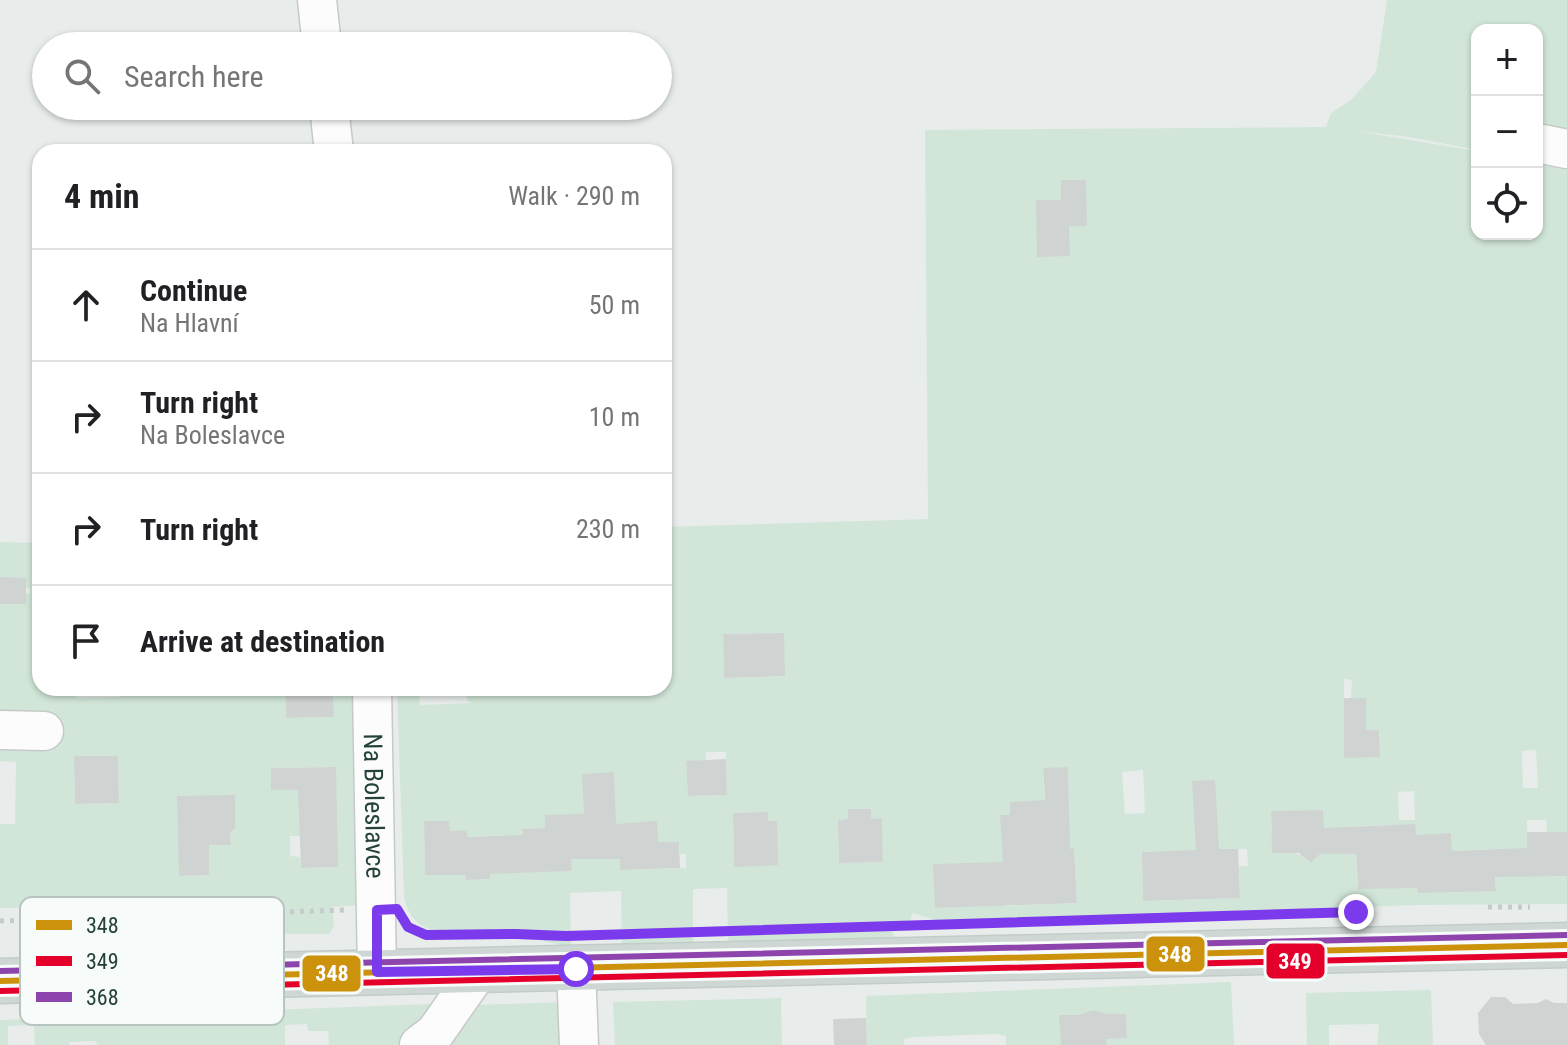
<!DOCTYPE html>
<meta charset="utf-8">
<style>
body{margin:0;font-family:"Roboto Condensed",sans-serif;background:#f6f6f6;color:#202124}
.controls{position:absolute;right:24px;top:24px;display:grid;overflow:hidden;border-radius:16px;box-shadow:0 2px 6px #0004}
.controls button{width:72px;height:72px;display:grid;place-items:center;padding:0;border:0;border-bottom:2px solid #e0e0e0;background:#fff;color:#202124;font:40px sans-serif}
.stop{position:absolute;width:24px;height:24px;margin:-18px;border:6px solid #7c3aed;border-radius:50%;background:#fff}
.stop.end{background:#7c3aed;border-color:#fff;box-shadow:0 2px 8px #0008}
.list{margin:0;padding:0;list-style:none}
h2{display:flex;justify-content:space-between;align-items:center;height:104px;margin:0;padding:0 32px;font-size:34px}
h2 small{font-size:26px;font-weight:400;color:#757577}
.list li{display:grid;grid-template-columns:52px 1fr auto;gap:24px;align-items:center;box-sizing:border-box;height:112px;padding:0 32px;border-top:2px solid #e0e0e0}
.list b{display:block;font-size:30px;white-space:nowrap}
.list p{margin:0;font-size:26px;white-space:nowrap;color:#757577}
.list em{font-size:26px;font-style:normal;color:#757577}
.icon{flex:none;width:44px;height:44px;fill:none;stroke:currentColor;stroke-width:2;stroke-linecap:round;stroke-linejoin:round}
.map{position:relative;flex:none;width:1567px;height:1045px;overflow:hidden}
.search{position:absolute;background:#fff;box-shadow:0 2px 6px #0004;left:32px;top:32px;width:640px;height:88px;display:flex;align-items:center;gap:20px;box-sizing:border-box;padding:0 28px;border-radius:44px;color:#757577;font-size:30px}
.panel{position:absolute;background:#fff;box-shadow:0 2px 6px #0004;left:32px;top:144px;width:640px;height:552px;border-radius:24px}
.map>svg:first-child{display:block}
.green{fill:#d1e6d8;fill-rule:evenodd}
.building{fill:#cfd4d2}
.lines{fill:none;stroke-linecap:round;stroke-linejoin:round}
.minor-casing{stroke:#c5cac8;stroke-width:41}
.major-casing{stroke:#c3ccc9;stroke-width:47}
.path{stroke:#c3ccca;stroke-width:5;stroke-dasharray:4 6;stroke-linecap:butt}
.minor{stroke:#fcfcfc;stroke-width:38}
.major{stroke:#cfd7d5;stroke-width:44}
.bus-1-casing{stroke:#f7fbf9;stroke-width:12}
.bus-2-casing{stroke:#f7fbf9;stroke-width:12}
.bus-3-casing{stroke:#f7fbf9;stroke-width:12}
.bus-1{stroke:#cd920c;stroke-width:6}
.bus-2{stroke:#e4002b;stroke-width:6}
.bus-3{stroke:#8e44ad;stroke-width:6}
.route{stroke:#7c3aed;stroke-width:10}
.labels{text-anchor:middle;stroke-width:6;stroke-linejoin:round;paint-order:stroke}
.street-label{font-size:26px;fill:#24423a;stroke:#f7fbf9}
.key{fill:#f7fbf9;stroke:#b8c4c0;stroke-width:2}
.key-label{font-size:22px;fill:#24423a}
.line-badge{stroke:#f7fbf9;stroke-width:3}
.badge-label{font-size:22px;text-anchor:middle;font-weight:bold;fill:#fff}
</style>
<div class="map">
<svg width="1567" height="1045" viewBox="0 0 1567 1045">
<rect width="100%" height="100%" fill="#e8edeb"/>
<!-- green -->
<path class="green" d="M1387,0H1567V140L1537,134V30H1477V150L1409,137L1356,131L1477,151V234H1537V151L1567,157V832H1547L1546,820H1527L1528,876H1567V904L1418,905L1024,918L935,920L913,913L910,921L889,923L896,941L728,946L727,888L693,889V947L622,950L621,891L570,893L571,947L533,939L523,929L434,930C416,926 408,915 404,897L397,688H419L420,705L472,703L467,701L466,688H664V527L928,519L925,130L1326,127L1331,113L1351,100L1376,72ZM1061,180H1085L1086,225L1069,226V256L1036,200H1061ZM784,633V652L780,665L785,669L784,676L724,678L723,634ZM1344,679L1352,680L1351,698L1366,699V730L1379,731L1380,757H1344ZM1536,750L1538,788H1523L1522,751ZM706,752H726L727,795L688,796L686,762L706,760ZM1068,767L1069,805L1052,806L1044,796L1043,769ZM1143,770L1145,813L1125,814L1122,772ZM614,773L615,807L584,808L583,774ZM1414,791L1415,820H1399L1398,792ZM849,809H870L871,819H881L883,862L839,863L838,820L848,819ZM1323,810L1324,854H1319L1315,860H1308L1303,855H1298L1280,833H1271V812ZM767,812L768,821L734,867L733,813ZM545,815L570,828L571,871L523,872V829L545,828ZM1010,815L1023,851L1074,849L1077,903L1005,906L1001,816ZM424,821H449L450,831L466,830L467,837L488,836L490,879L467,880L466,875H425ZM1395,825L1358,883L1357,882L1355,839L1358,838V826ZM1451,833L1452,851L1494,849L1496,890L1418,893L1416,852ZM658,842H679L680,854H686V868L620,870V859ZM1247,849L1248,866H1239L1240,898L1143,901L1142,852ZM934,864L979,906L935,908Z
M0,542L40,543V688H66V691H76L77,698L119,697V688H285L286,718L334,717L333,688H353L360,905L332,907L334,926L329,934H187L189,903H165L159,941L118,948L117,905L93,906L92,960L20,962V908H0V824H15L16,762L0,761V748L50,750L49,715L0,713V604H25L26,594L30,593V589L0,577ZM74,756H118L119,803L75,804ZM336,767V789H271V768ZM230,815L235,828L230,833L231,844L210,845L206,849L209,852V875L179,876ZM290,836H300L338,867L301,868L300,857L290,856Z
M1231,982L1234,1045H1107L1106,1039L1127,1038L1126,1015L1105,1014L1093,1010L1081,1015L1060,1016L1061,1045H1006V1036L996,1034L914,1037L904,1039V1045H867L866,996Z
M1431,990L1433,1045H1377L1379,1024L1329,1025V1045H1307L1306,993Z
M781,998L782,1045H615L613,1002Z
M564,1002V1045H444L475,1005Z
M431,1004L419,1032L402,1045H329L328,1031H308L307,1024L285,1025V1045H97L96,1041L70,1042L69,1045H35L34,1025L8,1026V1045H0V1020Z"/>
<!-- building -->
<path class="building" d="M1061,180H1086L1087,226H1069L1070,256L1037,257L1036,200H1061Z
M0,577L26,578V604H0Z
M784,633L785,676L724,678L723,634Z
M285,688H333L334,717L286,718Z
M1344,698H1366V730H1379L1380,757L1344,758Z
M74,756H118L119,803L75,804Z
M726,759L727,795L688,796L686,761Z
M336,767L338,867L301,868L298,790H271V768Z
M1068,767L1070,849L1074,848L1077,903L935,908L933,864L1003,862L1000,815H1010V802L1045,800L1043,768Z
M614,772L616,824L657,821L658,842H679L680,868L620,870V859H571L572,871L490,874V879L466,880V875H425L424,821H449L450,831L467,830V837L523,835L522,829L545,828V815L584,814L582,774Z
M1215,780L1219,849H1238L1240,898L1143,901L1142,852L1196,850L1192,781Z
M235,795V828L230,833L231,845H209V875L179,876L177,796Z
M848,809H871V819L882,818L883,862L839,863L838,820L848,819Z
M1323,810L1324,828L1415,824L1416,835L1451,833L1452,851L1527,848V832H1567V876L1495,877L1496,891L1418,893L1417,888L1358,889L1356,854H1320L1311,863L1299,853H1272L1271,811Z
M768,812V821H777L778,865L734,867L733,813Z
M1491,997H1505L1513,1004L1538,1003L1546,999L1554,1003H1567V1045H1486L1479,1034L1478,1013Z
M1093,1010L1108,1014H1126L1127,1038L1106,1039L1107,1045H1061L1059,1015H1079Z
M866,1018L867,1045H834L833,1019Z"/>
<g class="lines">
<defs>
<g id="minor">
<path d="M317,0L322,46"/>
<path d="M329,106L334,152"/>
<path d="M1537,143L1567,149"/>
<path id="s1" d="M372,688L377,972"/>
<path d="M0,730L44,731"/>
<path d="M576,969L579,1045"/>
<path d="M419,1045L435,1033L479,970"/>
</g>
<path id="major" d="M0,981L1567,945"/>
</defs>
<!-- minor casing -->
<use href="#minor" class="minor-casing"/>
<!-- major casing -->
<use href="#major" class="major-casing"/>
<!-- path -->
<path class="path" d="M1488,907H1530
M0,921L346,910"/>
<!-- minor -->
<use href="#minor" class="minor"/>
<!-- major -->
<use href="#major" class="major"/>
<defs>
<path id="bus-1" d="M0,981L1567,945"/>
<path id="bus-2" d="M0,991L1567,955"/>
<path id="bus-3" d="M0,971L1567,935"/>
</defs>
<!-- bus-1 casing -->
<use href="#bus-1" class="bus-1-casing"/>
<!-- bus-2 casing -->
<use href="#bus-2" class="bus-2-casing"/>
<!-- bus-3 casing -->
<use href="#bus-3" class="bus-3-casing"/>
<!-- bus-1 -->
<use href="#bus-1" class="bus-1"/>
<!-- bus-2 -->
<use href="#bus-2" class="bus-2"/>
<!-- bus-3 -->
<use href="#bus-3" class="bus-3"/>
</g>
<g class="lines">
<!-- route -->
<path class="route" d="M576,969L377,972V910L397,909L408,927L426,935L516,934L566,936L1356,912"/>
</g>
<g class="labels">
<!-- street labels -->
<g class="street-label">
<text dy="9" stroke="none"><textPath href="#s1" startOffset="118">Na Boleslavce</textPath></text>
</g>
</g>
<!-- legend -->
<rect x="20" y="897" width="264" height="128" rx="12" class="key"/>
<rect x="36" y="920" width="36" height="10" fill="#cd920c"/>
<rect x="36" y="956" width="36" height="10" fill="#e4002b"/>
<rect x="36" y="992" width="36" height="10" fill="#8e44ad"/>
<g class="key-label">
<text x="86" y="933">348</text>
<text x="86" y="969">349</text>
<text x="86" y="1005">368</text>
</g>
<g class="line-badge">
<rect x="1145" y="935" width="61" height="38" rx="8" fill="#cd920c"/>
<rect x="1265" y="942" width="61" height="38" rx="8" fill="#e4002b"/>
<rect x="301" y="954" width="61" height="39" rx="8" fill="#cd920c"/>
</g>
<g class="badge-label">
<text x="1175" y="962">348</text>
<text x="1295" y="969">349</text>
<text x="332" y="981">348</text>
</g>
</svg>
<div class="controls">
<button>+</button>
<button>−</button>
<button><svg class="icon" aria-label="locate" viewBox="0 0 24 24"><circle cx="12" cy="12" r="6"/><path d="M12 2v4M12 18v4M2 12h4M18 12h4"/></svg></button>
</div>
<div class="stop" style="left:576px;top:969px"></div>
<div class="stop end" style="left:1356px;top:912px"></div>
<div class="search"><svg class="icon" aria-label="search" viewBox="0 0 24 24"><circle cx="10" cy="10" r="6"/><path d="M15 15l6 6"/></svg>Search here</div>
<section class="panel">
<h2>4 min<small>Walk · 290 m</small></h2>
<ul class="list">
<li><svg class="icon" aria-label="ahead" viewBox="0 0 24 24"><path d="M12 20V5M6 11l6-6 6 6"/></svg><div><b>Continue</b><p>Na Hlavní</p></div><em>50 m</em></li>
<li><svg class="icon" aria-label="right" viewBox="0 0 24 24"><path d="M7 20v-9h11M14 6l5 5-5 5"/></svg><div><b>Turn right</b><p>Na Boleslavce</p></div><em>10 m</em></li>
<li><svg class="icon" aria-label="right" viewBox="0 0 24 24"><path d="M7 20v-9h11M14 6l5 5-5 5"/></svg><div><b>Turn right</b></div><em>230 m</em></li>
<li><svg class="icon" aria-label="arrive" viewBox="0 0 24 24"><path d="M6 21V4h12l-3 4 3 4H6"/></svg><div><b>Arrive at destination</b></div></li>
</ul>
</section>
</div>
